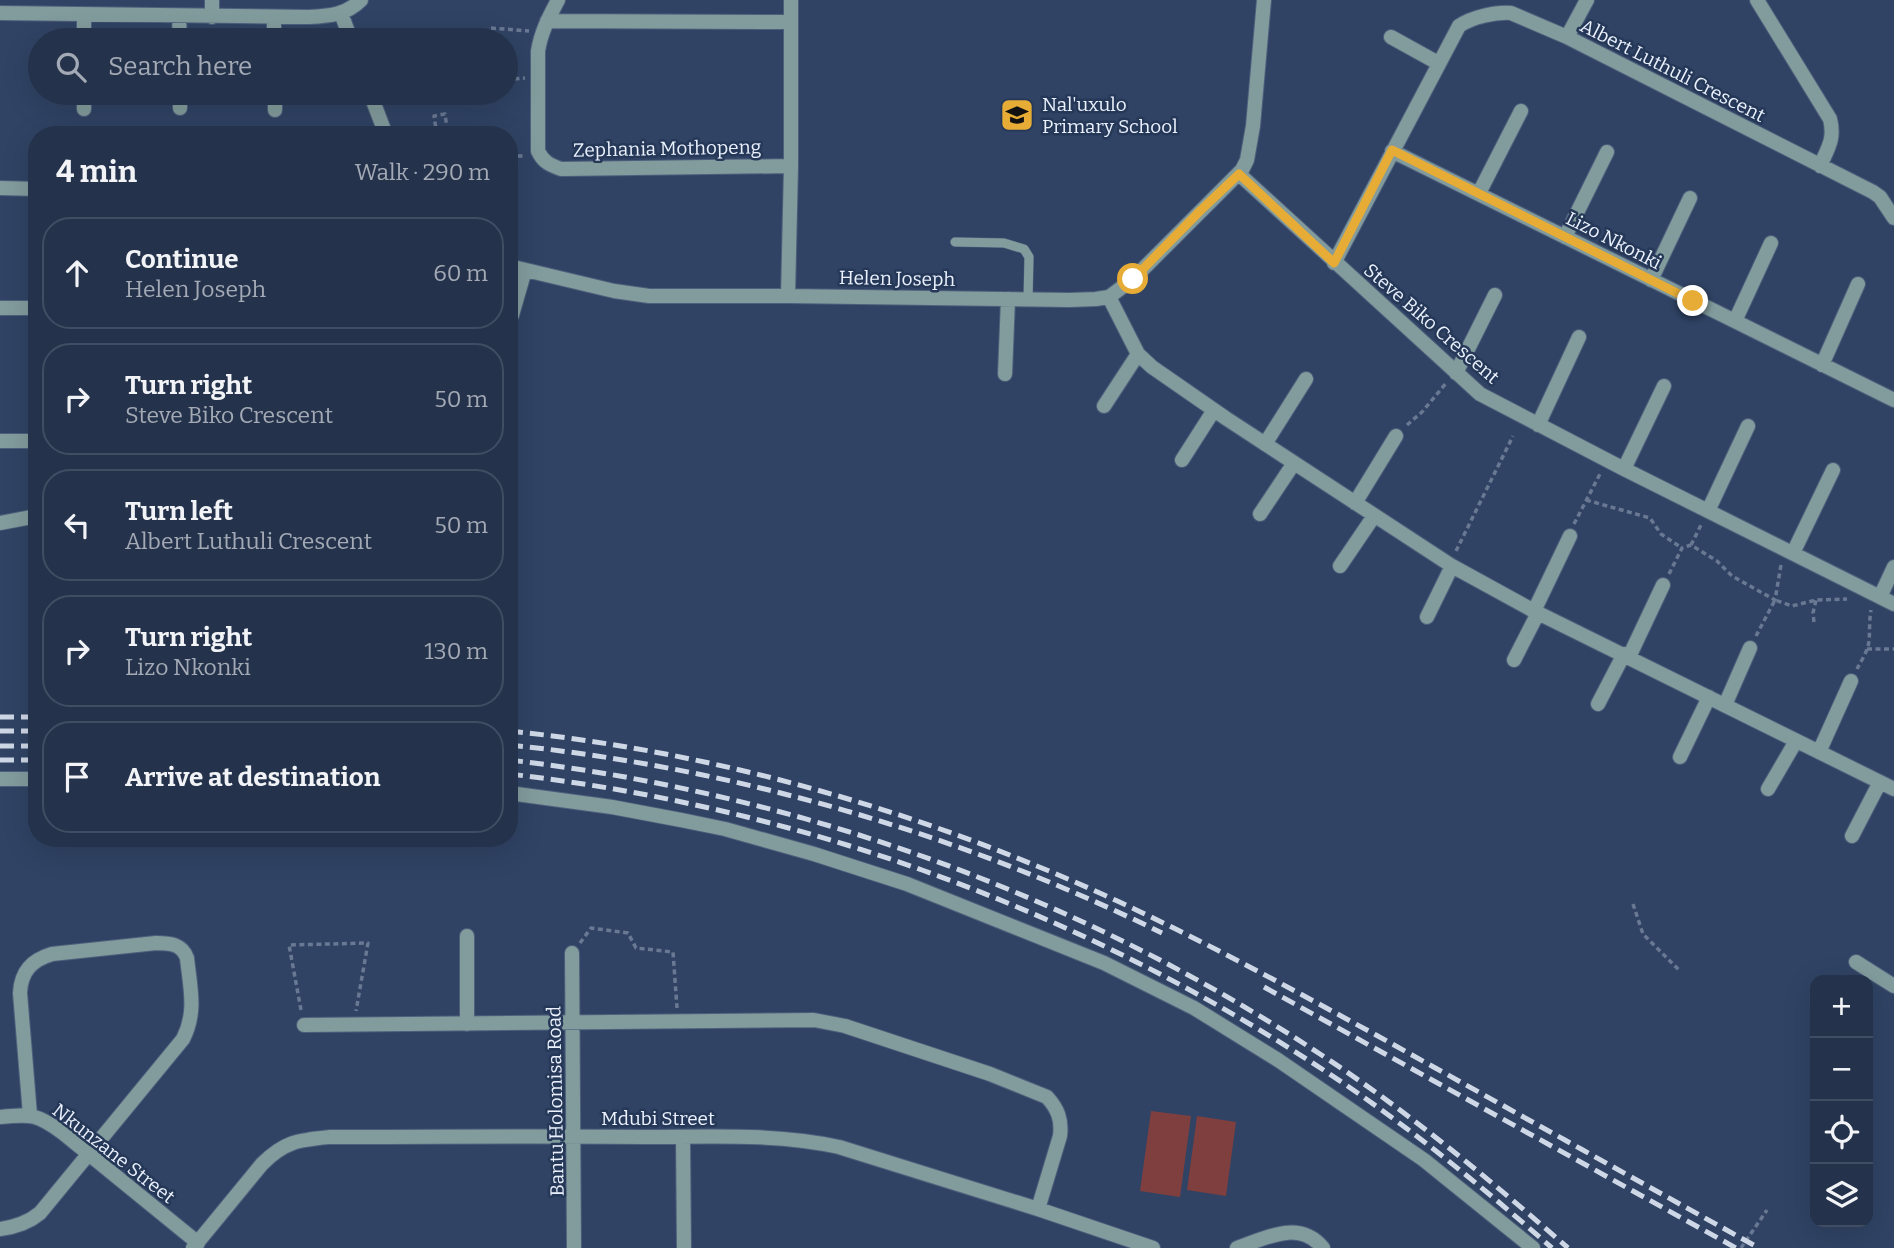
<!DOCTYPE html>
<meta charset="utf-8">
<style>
body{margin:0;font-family:Bitter,serif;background:#2c3a52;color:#f1f3f6}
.controls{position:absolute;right:21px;bottom:21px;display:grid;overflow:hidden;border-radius:14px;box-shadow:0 7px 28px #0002}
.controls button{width:63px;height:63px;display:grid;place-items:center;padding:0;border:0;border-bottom:2px solid #414d63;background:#24324b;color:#f1f3f6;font:35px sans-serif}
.stop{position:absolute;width:21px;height:21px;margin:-16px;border:5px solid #e6ac36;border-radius:50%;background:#fff}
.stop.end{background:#e6ac36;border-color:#fff;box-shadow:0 2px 7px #0008}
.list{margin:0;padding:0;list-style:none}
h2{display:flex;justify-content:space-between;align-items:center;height:91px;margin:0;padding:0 28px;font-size:30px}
h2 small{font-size:23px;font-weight:400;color:#a3aab5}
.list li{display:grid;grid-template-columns:46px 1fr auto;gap:21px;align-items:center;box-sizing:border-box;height:112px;margin:0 14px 14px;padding:0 14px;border:2px solid #414d63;border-radius:28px}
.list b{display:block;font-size:26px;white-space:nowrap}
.list p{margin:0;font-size:23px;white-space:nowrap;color:#a3aab5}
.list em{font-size:23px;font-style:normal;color:#a3aab5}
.icon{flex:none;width:38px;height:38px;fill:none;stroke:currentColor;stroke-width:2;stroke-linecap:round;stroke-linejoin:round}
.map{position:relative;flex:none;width:1894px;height:1248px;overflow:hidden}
.search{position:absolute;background:#24324b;box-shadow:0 7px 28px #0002;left:28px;top:28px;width:490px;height:77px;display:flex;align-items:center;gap:18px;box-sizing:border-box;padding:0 24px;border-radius:38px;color:#a3aab5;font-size:26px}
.panel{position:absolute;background:#24324b;box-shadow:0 7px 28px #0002;left:28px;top:126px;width:490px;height:721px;border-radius:28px}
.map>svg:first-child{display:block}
.grass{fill:#7f3f3f}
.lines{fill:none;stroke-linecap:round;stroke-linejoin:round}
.service-casing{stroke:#4e5f7c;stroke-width:10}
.minor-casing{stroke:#4e5f7c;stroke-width:16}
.path{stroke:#697893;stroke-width:3.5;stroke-dasharray:5 3.5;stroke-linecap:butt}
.service{stroke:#829b9c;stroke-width:9}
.minor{stroke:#829b9c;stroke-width:14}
.rail{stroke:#ced7e6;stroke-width:5;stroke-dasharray:14 7;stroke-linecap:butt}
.route{stroke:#e6ac36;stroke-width:9}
.labels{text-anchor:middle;stroke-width:5;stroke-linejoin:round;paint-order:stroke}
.street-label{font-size:19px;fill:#eaf1fd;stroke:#263858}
.poi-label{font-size:19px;fill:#eaf1fd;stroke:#263858;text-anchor:start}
</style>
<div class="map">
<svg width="1894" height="1248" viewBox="0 0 1894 1248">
<rect width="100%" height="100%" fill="#304364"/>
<!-- grass -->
<path class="grass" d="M1151,1111L1191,1116L1180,1197L1140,1191Z
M1197,1116L1236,1122L1226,1196L1187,1190Z"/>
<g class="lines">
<defs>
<path id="service" d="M955,242L1004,243L1024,249L1029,257L1028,300"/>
<path id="minor" d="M212,0V17
M558,0C549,17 541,32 538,51V151C543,162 550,165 561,169L791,166
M1757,0L1830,119C1835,139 1828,148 1820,166
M0,13L309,17C329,16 346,15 361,0
M341,13L351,40
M84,15V40
M179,17L180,40
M274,17V40
M547,21L791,22
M1391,37L1438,63
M1567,37L1587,0
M84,93V109
M180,93V108
M275,93V110
M370,93L386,135
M1392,151L1894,400
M1239,174L1480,394L1624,469L1894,604
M0,188L37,189
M1479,193L1521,111
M1565,237L1607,152
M1334,263L1459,26C1472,17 1495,12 1511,13L1567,37L1873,192L1880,197L1894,218
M509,266L614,291L649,296H788L1070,300L1096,299L1109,297L1133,279L1242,170L1247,160L1253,126L1264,0
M1651,280L1690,198
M788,296L791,166V0
M1109,297L1138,354L1152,367L1227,419L1452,566L1534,611L1894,789
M0,308H37
M509,319L512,315L525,270
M1735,321L1771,243
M1822,365L1858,284
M1456,373L1495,295
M1005,374L1008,299
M1104,406L1138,354
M1538,425L1579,337
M0,441H37
M1265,444L1306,379
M1182,460L1214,410
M1624,469L1664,386
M1355,503L1396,436
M1708,511L1748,426
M1260,514L1294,463
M0,523L37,516
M1793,553L1833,470
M1340,566L1374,516
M1880,597L1894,567
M1534,611L1570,536
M1427,617L1452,566
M1629,657L1663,585
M1514,660L1538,613
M1598,704L1624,654
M1725,705L1750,648
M1819,752L1851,681
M1680,757L1709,697
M0,779H37
M1768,789L1796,741
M509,793L612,807L681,820L725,829L814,854L907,884L1104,963L1194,1008L1278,1060L1424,1160L1533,1248
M1852,836L1880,782
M572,953L574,1248
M1856,962L1894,986
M467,1024V936
M304,1025L814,1020L845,1026L990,1074L1047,1097C1058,1109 1062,1120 1060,1136L1038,1209
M0,1117C32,1114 37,1114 63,1133L198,1243
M683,1137L684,1248
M0,1229C15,1227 28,1223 40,1213L183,1039C197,1012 190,987 187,958C182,944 170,943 156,943L52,954C32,960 21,971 20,993L30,1115
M193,1248L262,1164C285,1141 299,1140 330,1137C435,1137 539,1136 643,1137C708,1137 775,1133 839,1147L1038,1209L1153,1248
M1237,1248C1266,1238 1299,1219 1323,1248"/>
</defs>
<!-- service casing -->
<use href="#service" class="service-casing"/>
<!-- minor casing -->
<use href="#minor" class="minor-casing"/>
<!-- path -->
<path class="path" d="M491,28L529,31
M506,80L525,78
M414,135L436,129L434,116L445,114L448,135
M509,156H525
M1407,425L1422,412L1447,382
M1586,500L1650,518L1661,534L1682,548
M1574,524L1601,472
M1691,545L1701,525
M1456,551L1513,436
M1669,574L1682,548L1691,545L1717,561L1732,576L1775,600L1781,565
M1814,622L1813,613L1816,600
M1756,636L1775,600L1792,606L1816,600L1847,599
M1867,649H1894
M1857,669C1861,661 1868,651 1869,641C1870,631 1869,621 1871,610
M1633,904L1643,934L1679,970
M580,943L591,928L628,933L636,948L673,952L677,1008
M301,1010L289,945L368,943L356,1011
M1741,1248L1767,1210"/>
<!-- service -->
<use href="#service" class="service"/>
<!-- minor -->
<use href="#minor" class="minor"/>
<!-- rail -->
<path class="rail" d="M0,717H37
M0,731H37
M509,731C688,749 866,796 1032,864C1151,912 1264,974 1376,1035C1504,1106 1631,1177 1759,1248
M509,745C732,767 961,834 1162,933
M0,746H37
M0,760H37
M509,760C807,794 1097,902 1344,1070C1423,1124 1496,1185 1568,1248
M509,774C809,808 1096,916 1346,1085C1418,1134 1486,1190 1552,1248
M1264,987L1736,1248"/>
</g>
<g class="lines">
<!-- route -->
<path class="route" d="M1133,279L1201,210L1239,174L1334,263L1392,150L1693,301"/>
</g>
<!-- icons -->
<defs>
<symbol id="school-square" viewBox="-11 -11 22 22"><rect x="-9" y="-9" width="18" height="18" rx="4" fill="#e6ac36" stroke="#263858"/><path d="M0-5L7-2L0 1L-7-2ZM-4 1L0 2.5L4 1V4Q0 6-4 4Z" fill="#111"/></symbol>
</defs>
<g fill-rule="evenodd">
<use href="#school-square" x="998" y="96" width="38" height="38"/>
</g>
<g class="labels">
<!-- street labels -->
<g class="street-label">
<text transform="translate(1673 70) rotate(27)" y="7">Albert Luthuli Crescent</text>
<text transform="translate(667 148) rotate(-1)" y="7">Zephania Mothopeng</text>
<text transform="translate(1614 240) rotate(27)" y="7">Lizo Nkonki</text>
<text transform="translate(897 278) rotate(1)" y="7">Helen Joseph</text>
<text transform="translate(1432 323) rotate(41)" y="7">Steve Biko Crescent</text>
<text transform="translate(555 1101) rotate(-91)" y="7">Bantu Holomisa Road</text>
<text x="658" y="1125">Mdubi Street</text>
<text transform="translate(114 1153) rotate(38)" y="7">Nkunzane Street</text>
</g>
<!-- poi labels -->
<g class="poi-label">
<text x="1042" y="111">Nal'uxulo<tspan x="1042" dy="22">Primary School</tspan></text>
</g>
</g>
</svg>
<div class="controls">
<button>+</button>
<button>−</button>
<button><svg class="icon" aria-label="locate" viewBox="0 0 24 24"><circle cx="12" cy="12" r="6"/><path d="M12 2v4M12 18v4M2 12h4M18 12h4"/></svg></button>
<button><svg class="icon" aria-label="layers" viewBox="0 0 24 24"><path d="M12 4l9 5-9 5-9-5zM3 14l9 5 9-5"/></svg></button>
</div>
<div class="stop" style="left:1133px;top:279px"></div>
<div class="stop end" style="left:1693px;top:301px"></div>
<div class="search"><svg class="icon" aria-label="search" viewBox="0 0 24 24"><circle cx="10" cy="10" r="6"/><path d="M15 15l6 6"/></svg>Search here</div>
<section class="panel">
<h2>4 min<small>Walk · 290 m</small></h2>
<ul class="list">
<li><svg class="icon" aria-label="ahead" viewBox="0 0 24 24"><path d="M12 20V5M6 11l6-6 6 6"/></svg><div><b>Continue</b><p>Helen Joseph</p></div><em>60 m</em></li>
<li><svg class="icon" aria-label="right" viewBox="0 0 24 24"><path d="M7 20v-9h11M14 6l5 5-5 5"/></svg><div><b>Turn right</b><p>Steve Biko Crescent</p></div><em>50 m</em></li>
<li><svg class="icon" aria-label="left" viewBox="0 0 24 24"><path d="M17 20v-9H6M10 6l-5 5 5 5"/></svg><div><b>Turn left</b><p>Albert Luthuli Crescent</p></div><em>50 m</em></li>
<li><svg class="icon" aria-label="right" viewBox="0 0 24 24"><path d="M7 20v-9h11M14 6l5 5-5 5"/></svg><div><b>Turn right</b><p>Lizo Nkonki</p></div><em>130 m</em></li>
<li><svg class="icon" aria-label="arrive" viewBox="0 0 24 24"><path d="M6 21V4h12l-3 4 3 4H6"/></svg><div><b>Arrive at destination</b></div></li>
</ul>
</section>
</div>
